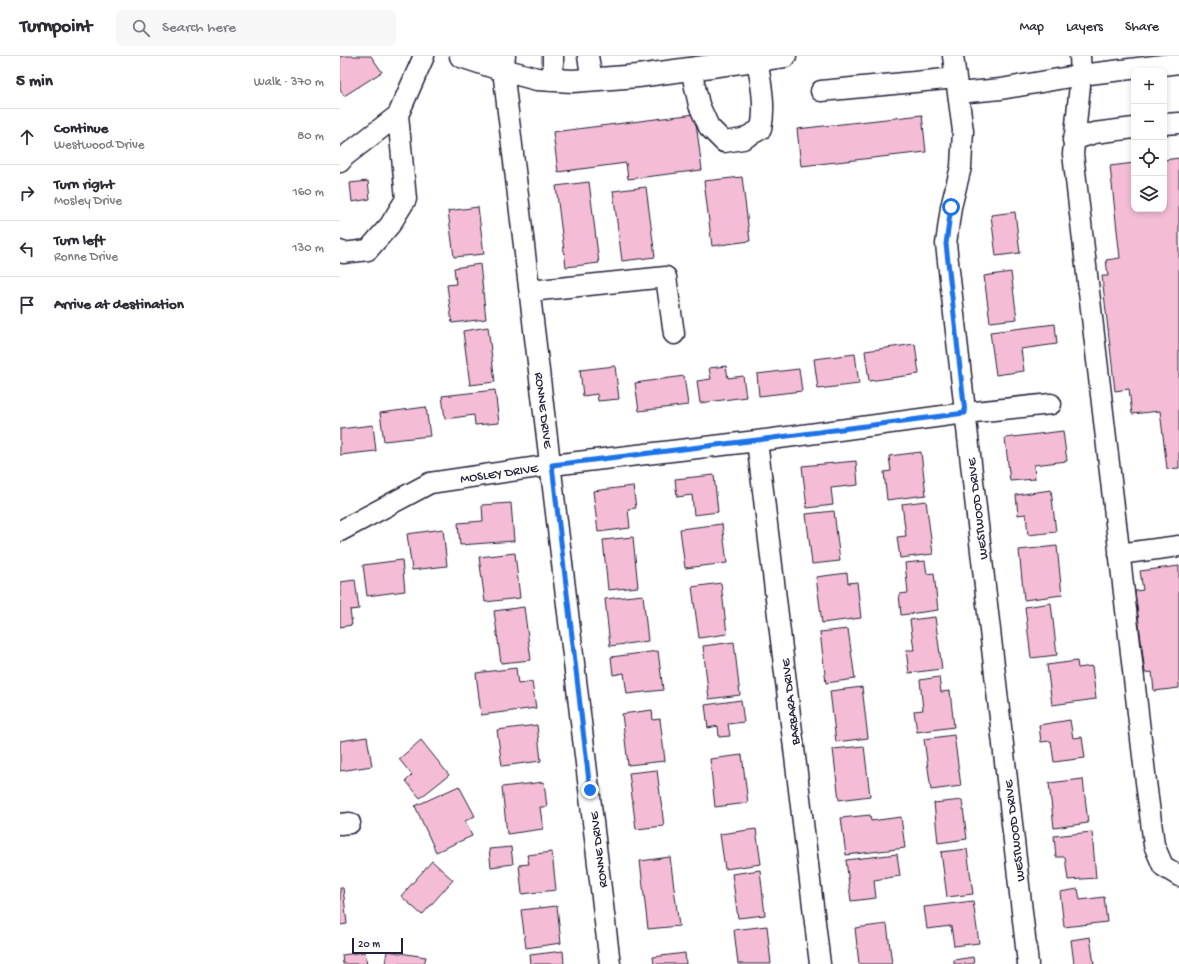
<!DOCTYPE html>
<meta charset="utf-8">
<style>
body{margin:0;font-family:"Gochi Hand",sans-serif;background:#f7f7f7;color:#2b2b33}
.controls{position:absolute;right:12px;top:12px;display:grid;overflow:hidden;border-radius:8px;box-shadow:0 2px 6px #0003}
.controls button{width:36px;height:36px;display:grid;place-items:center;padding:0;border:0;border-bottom:1px solid #e1e1e2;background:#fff;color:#2b2b33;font:20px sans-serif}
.scale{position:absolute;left:12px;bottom:10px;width:51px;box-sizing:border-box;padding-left:4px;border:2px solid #22223b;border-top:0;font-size:11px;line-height:14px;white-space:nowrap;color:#22223b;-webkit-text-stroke:3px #fff;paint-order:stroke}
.stop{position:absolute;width:12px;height:12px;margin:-9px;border:3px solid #1a73e8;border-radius:50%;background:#fff}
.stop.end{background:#1a73e8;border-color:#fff;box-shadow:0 1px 4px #0008}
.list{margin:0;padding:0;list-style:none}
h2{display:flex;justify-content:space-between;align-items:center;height:52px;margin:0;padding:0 16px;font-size:17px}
h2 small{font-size:13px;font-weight:400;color:#7c7c81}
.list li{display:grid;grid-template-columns:26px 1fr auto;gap:12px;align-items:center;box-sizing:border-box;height:56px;padding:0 16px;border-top:1px solid #e1e1e2}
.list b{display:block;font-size:15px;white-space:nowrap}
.list p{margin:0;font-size:13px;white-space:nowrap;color:#7c7c81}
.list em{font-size:13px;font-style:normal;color:#7c7c81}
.icon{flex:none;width:22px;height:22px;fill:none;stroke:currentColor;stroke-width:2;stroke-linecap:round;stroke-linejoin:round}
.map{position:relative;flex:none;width:839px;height:908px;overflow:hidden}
header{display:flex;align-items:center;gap:24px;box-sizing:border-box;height:56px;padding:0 20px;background:#fff;border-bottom:1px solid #e1e1e2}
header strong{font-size:19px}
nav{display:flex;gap:22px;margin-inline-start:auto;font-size:14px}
.search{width:280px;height:36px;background:#f7f7f7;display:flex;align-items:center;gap:10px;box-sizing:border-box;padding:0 14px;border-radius:8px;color:#7c7c81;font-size:15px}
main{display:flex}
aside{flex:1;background:#fff}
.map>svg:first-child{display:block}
.building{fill:#f4bdd5;stroke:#22223b}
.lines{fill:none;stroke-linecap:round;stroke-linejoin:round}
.minor-casing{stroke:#22223b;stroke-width:23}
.major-casing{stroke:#22223b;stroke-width:25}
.minor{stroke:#fff;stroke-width:20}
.major{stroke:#fff;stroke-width:22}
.route{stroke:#1a73e8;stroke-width:5}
.labels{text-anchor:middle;stroke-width:3.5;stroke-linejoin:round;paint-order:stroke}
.street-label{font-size:13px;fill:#22223b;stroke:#fff}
</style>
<header>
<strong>Turnpoint</strong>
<div class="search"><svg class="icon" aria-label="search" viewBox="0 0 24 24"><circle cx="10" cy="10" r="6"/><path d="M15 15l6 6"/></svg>Search here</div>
<nav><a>Map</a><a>Layers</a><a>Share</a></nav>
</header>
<main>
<aside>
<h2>5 min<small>Walk · 370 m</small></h2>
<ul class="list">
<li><svg class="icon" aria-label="ahead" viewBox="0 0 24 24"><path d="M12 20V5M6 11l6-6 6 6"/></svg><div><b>Continue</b><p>Westwood Drive</p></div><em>80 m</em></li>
<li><svg class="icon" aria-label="right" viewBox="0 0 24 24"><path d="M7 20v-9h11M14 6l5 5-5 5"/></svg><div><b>Turn right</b><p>Mosley Drive</p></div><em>160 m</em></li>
<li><svg class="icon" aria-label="left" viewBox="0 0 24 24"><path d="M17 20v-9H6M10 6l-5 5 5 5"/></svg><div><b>Turn left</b><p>Ronne Drive</p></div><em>130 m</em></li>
<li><svg class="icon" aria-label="arrive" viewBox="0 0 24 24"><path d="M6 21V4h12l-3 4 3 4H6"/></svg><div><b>Arrive at destination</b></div></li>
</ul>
</aside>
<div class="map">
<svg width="839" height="908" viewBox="0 0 839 908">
<rect width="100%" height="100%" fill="#fff"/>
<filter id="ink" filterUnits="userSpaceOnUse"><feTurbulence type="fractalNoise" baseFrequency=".025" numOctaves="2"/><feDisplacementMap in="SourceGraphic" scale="8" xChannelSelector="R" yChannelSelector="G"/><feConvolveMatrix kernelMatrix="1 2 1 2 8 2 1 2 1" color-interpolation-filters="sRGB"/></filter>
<g filter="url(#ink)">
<!-- building -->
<path class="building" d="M0,0H31L42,16L4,40L0,33Z
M355,58L362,114L288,123L286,107L218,116L213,76Z
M582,59L586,96L461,110L457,73Z
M839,102V412L827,413L820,355L792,358L789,333L775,335L762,220H768L766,204L780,202L770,110L794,107V153H824V104Z
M402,121L410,185L372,190L364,125Z
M28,125L30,143L12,146L10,127Z
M249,126L259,207L226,211L216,130Z
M306,131L315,201L282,205L273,135Z
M138,151L144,198L114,201L108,155Z
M675,156L680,197L656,200L651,159Z
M140,208L146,263L112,267L107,229L116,228L114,212Z
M671,216L677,263L650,266L644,220Z
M715,268L717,288L681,293L684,315L656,319L650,276Z
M148,271L155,326L130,329L123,275Z
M575,288L579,318L529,325L525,295Z
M515,298L519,328L478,333L474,303Z
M275,310L279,343L258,345L257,338L243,340L240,314Z
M386,310L388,322L403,320L406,341L360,347L357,325L371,323L369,312Z
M459,313L462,335L419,340L417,318Z
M344,320L348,349L299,355L295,327Z
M155,334L159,367L135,369L134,359L105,363L102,340Z
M86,351L90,380L44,385L40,357Z
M33,369L36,395L0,399V373Z
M723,375L727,405L694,409L695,423L670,425L665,382Z
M581,396L586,439L547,444L544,416L551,415L549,400Z
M516,405L518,429L491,432L493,449L467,452L462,410Z
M374,419L378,456L354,459L352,439L337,441L335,423Z
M293,430L296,452L288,453L290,472L258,476L253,435Z
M711,434L716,476L688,479L686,458L678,459L676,439Z
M586,445L593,498L560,502L557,481L566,480L562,448Z
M171,447L174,485L120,489L118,467L143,465L142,449Z
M494,455L500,505L472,508L466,458Z
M382,468L387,507L345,512L340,473Z
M103,473L107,510L72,514L67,478Z
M293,481L298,531L268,534L263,484Z
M717,490L722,539L684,544L679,494Z
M175,497L180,542L145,546L139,501Z
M62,504L65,535L27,540L23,509Z
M585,505L587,518L594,517L598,554L561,559L559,538L568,537L565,507Z
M839,510V632L814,635L812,616L805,617L795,535L803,534L800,515Z
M507,517L508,527L517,526L521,562L482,567L476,521Z
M15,524L19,553L10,554L12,569L0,571V526Z
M381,527L387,578L359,582L352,531Z
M303,539L308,585L270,590L265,543Z
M711,547L717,599L691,602L685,551Z
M184,551L191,604L161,607L154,555Z
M595,561L602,613L569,617L566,594H574L570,564Z
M508,573L515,623L486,627L480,576Z
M394,586L400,639L369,643L363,590Z
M318,595L323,634L287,638L284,617L273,619L271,601Z
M737,605L738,612L752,610L756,643L712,649L707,609Z
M176,612L178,628L192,626L196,652L141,659L136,617Z
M599,621L601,636L610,635L614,671L577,676L574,655L583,654L580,624Z
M522,631L528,682L496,686L490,635Z
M401,644L404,666L388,668L390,680L379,681L378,670L368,672L365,649Z
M312,654L313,664L320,663L325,705L288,709L282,658Z
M730,664L733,682L742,681L745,702L714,706L711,685L701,686L699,669Z
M197,669L201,705L162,710L157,674Z
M614,679L621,730L591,734L584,683Z
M27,681L32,710L0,715V685Z
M81,684L109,719L80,742L66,725L72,719L59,703Z
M524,690L530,740L499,744L493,693Z
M402,699L408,747L375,751L370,703Z
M317,714L324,770L296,773L289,717Z
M743,723L748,767L714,772L709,727Z
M204,726L207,751H200L203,773L167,778L162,731Z
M119,730L135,760L125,765L132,780L96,796L75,750Z
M622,744L627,783L598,787L594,747Z
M530,759L531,765L561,761L565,792L506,799L501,762Z
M416,773L421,808L385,813L380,778Z
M752,776L756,822L728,824L725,801H716L714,780Z
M171,791L173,808L151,811L149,793Z
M627,793L633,838L607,841L601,796Z
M212,796L216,834L182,838L179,809L189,808L187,799Z
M557,798L560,820L534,824L536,842L511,845L506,804Z
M330,801L339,870L308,873L300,805Z
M92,805L113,824L82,859L61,840Z
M420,814L425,859L398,862L392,818Z
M0,832H3L7,868L0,869Z
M738,833L740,844L764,841L767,866L724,871L720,836Z
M633,845L639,887L614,890L611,870L587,873L584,851Z
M217,850L221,887L186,892L181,854Z
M547,868L552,908H519L515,872Z
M427,870L431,908H398L394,874Z
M750,881L754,908H734L731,884Z
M47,895L86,901L84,908H45Z
M223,895L224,908H191L190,899Z
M25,896L27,908H3L2,899Z
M345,897L346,908H314L313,901Z
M633,901L634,908H614V904Z"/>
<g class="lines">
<defs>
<path id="minor" d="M165,0L163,14L270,908
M213,0V24
M248,0L252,24
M613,0L623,75L621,111L611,151L606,188L688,908
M740,0L741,19L733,98L806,726L814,789L823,810L839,820
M351,13L359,49L369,71L384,86L403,83L421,73C426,50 421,27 417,4
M481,35L616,22
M618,37L661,33L741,19L839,7
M824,68L839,67
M733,84L754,77L794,72
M0,106L5,100L58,59L84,0
M0,195L3,197L28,194L50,169L66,143L58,59
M190,235L326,221L334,278
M417,385L480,908
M0,475L90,427L212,409L417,385L625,357L711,348
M779,498L839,490
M0,768L10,767"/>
<path id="major" d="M121,0L163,14L197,23L233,25L298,20L445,0"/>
</defs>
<!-- minor casing -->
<use href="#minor" class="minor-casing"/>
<!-- major casing -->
<use href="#major" class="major-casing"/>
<!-- minor -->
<use href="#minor" class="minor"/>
<!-- major -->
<use href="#major" class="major"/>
</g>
</g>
<g class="lines" filter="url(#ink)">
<!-- route -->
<path class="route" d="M250,734L212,409L417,384L625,357L606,188L611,151"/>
</g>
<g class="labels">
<!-- street labels -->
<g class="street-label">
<text transform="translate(205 354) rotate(83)" y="5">RONNE DRIVE</text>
<text transform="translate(159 416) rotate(-8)" y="5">MOSLEY DRIVE</text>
<text transform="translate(636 453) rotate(-97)" y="5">WESTWOOD DRIVE</text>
<text transform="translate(449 646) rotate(-97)" y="5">BARBARA DRIVE</text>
<text transform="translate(673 775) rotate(-97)" y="5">WESTWOOD DRIVE</text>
<text transform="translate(257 794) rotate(-97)" y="5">RONNE DRIVE</text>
</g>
</g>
</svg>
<div class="controls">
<button>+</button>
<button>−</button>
<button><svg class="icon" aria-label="locate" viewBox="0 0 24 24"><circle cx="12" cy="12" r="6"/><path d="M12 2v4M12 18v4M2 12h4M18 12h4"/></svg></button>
<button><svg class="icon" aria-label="layers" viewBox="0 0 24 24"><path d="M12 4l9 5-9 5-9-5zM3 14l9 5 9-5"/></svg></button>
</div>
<div class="scale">20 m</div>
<div class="stop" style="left:611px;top:151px"></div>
<div class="stop end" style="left:250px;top:734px"></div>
</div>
</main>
